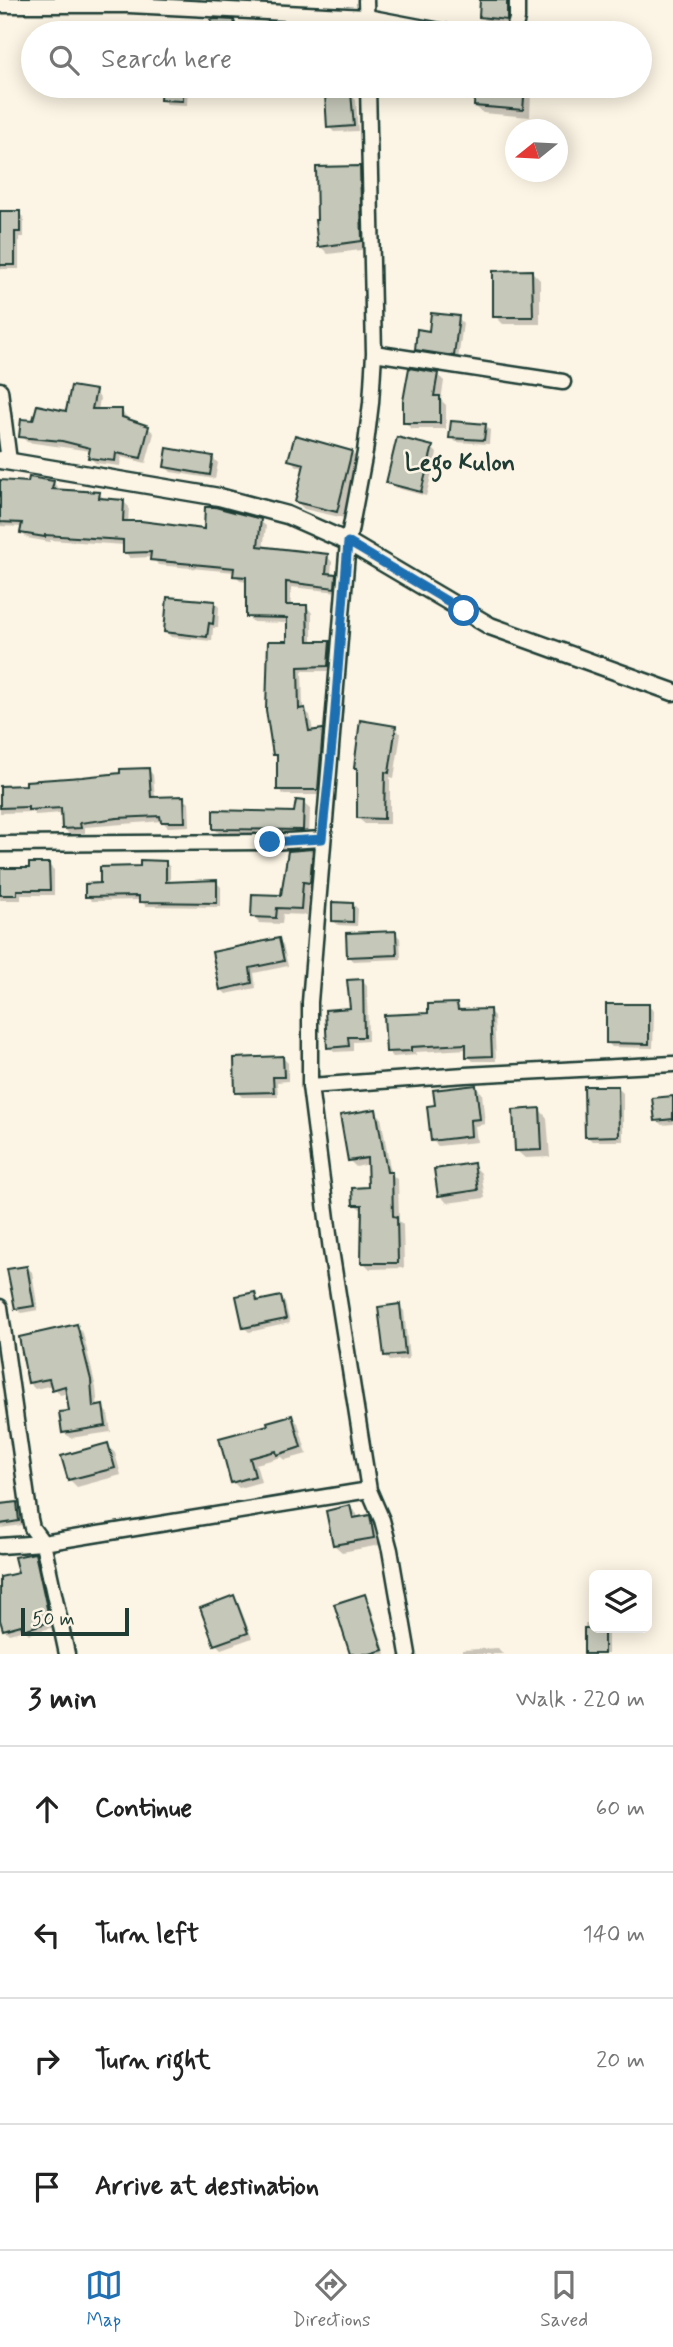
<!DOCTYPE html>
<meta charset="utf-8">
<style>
body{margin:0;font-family:Mynerve,sans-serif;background:#f6f6f6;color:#222}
.controls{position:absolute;right:21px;bottom:21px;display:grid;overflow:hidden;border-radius:10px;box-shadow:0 4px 18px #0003}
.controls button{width:63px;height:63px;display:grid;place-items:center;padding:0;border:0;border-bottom:2px solid #e0e0e0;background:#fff;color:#222;font:35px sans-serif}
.compass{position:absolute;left:505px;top:119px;width:63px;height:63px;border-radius:50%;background:#fff;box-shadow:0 4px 18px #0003;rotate:252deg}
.scale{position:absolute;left:21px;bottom:18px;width:108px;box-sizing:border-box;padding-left:7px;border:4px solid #1f3d34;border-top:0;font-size:19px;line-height:24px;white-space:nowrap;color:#1f3d34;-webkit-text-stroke:5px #fcf5e5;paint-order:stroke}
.stop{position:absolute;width:21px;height:21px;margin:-16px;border:5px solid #1f6fb2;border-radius:50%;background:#fff}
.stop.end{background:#1f6fb2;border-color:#fff;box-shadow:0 2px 7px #0008}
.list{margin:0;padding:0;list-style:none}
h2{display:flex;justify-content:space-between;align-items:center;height:91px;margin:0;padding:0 28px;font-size:30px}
h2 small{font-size:23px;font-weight:400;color:#767676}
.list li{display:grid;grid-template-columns:46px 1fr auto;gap:21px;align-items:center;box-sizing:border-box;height:126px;padding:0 28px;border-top:2px solid #e0e0e0}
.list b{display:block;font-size:26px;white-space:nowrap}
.list em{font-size:23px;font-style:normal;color:#767676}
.icon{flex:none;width:38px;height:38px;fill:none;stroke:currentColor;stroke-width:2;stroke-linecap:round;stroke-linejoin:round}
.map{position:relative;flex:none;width:673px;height:1654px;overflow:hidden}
.search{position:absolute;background:#fff;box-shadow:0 4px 18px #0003;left:21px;right:21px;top:21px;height:77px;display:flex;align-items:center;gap:18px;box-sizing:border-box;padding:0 24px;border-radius:38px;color:#767676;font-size:26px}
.sheet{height:595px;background:#fff}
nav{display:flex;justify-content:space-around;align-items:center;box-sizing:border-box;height:98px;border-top:2px solid #e0e0e0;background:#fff;font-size:19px;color:#767676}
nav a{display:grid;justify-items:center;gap:4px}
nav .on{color:#1f6fb2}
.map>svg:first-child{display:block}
.shadow{fill:#0003}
.building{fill:#c5c7b9;stroke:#1f3d34;stroke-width:2}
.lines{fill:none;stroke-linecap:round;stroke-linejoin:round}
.minor-casing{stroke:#1f3d34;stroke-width:19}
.tertiary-casing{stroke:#1f3d34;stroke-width:21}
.minor{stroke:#fcf5e5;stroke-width:14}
.tertiary{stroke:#fcf5e5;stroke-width:16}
.route{stroke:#1f6fb2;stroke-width:9}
.labels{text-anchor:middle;stroke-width:5;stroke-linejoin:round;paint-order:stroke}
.quarter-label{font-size:24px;font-weight:bold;fill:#1f3d34;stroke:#fcf5e5}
</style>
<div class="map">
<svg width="673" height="1654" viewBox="0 0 673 1654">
<rect width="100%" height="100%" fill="#fcf5e5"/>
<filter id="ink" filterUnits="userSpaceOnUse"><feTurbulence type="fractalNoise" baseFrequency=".0143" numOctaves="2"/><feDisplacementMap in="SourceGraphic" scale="14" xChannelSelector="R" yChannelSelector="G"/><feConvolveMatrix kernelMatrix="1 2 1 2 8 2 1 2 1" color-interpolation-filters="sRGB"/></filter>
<g filter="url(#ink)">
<!-- shadow -->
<path class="shadow" d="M482,0H509L512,3L511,24L486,21L480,16Z
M214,22H233L238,27L240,33H217Z
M163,86H188L187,105L167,104L162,99Z
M477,86H526L531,91L530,117L483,113L475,106Z
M351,95L356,100L358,131L334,132L329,127Z
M359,168L367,176L369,249L328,254L320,246Z
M0,212L19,213L24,218V237H19V269H0Z
M532,272L540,280V324H503L495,316Z
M458,318L463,323L458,360L422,354L417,349L430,333Z
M437,374L444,381L441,400L446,405V429H411L405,422Z
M95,392L100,398L98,411H121L127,417V420L148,428L154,433L146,463L121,457L120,466L96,463L90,458L91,451L27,442L21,436L35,422L68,414Z
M485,425L490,430L489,444L456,442L451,437Z
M432,448L437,453L426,496L393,487L388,482Z
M351,452L358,459L344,518L304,509L297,502L304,468L297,466L290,459Z
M213,458L218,463L215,479L171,472L166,467Z
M0,481L30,484L53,482L58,488V491L99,494L105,499L123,501L129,507L128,523L206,531L260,521L266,526L263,549L327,556L332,562L331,575H335L340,581L339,592L291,587V607H307L312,613V643H329L335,648L333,671H302L303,710L310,715L313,732L322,731L328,736L323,795H284L279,789V759L274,754L289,643V623L253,622L248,617V582L240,581L235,572L158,565L153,557L130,558L125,552V545L50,540V542L27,538L22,533L23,527L0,526Z
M214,602L219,607L218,628H213L212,641L171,637L166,632Z
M395,728L401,734L394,778L390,777V824H365L358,818L359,770L355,767Z
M148,769L153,775L155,798L183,797L189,803L190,826L168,827L162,821L85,827V833L69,834L64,828L63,813L35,815L33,812L0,813V788Z
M303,803L310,809L309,836L221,835L214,828L296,814Z
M312,851L319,857L316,889L309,888L307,915L283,914L282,924L259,923L253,917L283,897Z
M165,862L170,867V884L216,882L221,887V907L146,906L140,900L92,901L87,896L102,885L141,868Z
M49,865L54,870V895H21V900H0V870L31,869Z
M353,904L358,909L357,926L338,925L333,920Z
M395,933L400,938L401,959L353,961L348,956Z
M278,940L283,945L288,966L254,973L256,988L226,994L221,989Z
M362,981L367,986L368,1041L353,1042V1051L334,1052L329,1047L352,1010Z
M457,1005L462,1010L489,1011L494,1016L496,1061H473L468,1056V1049L415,1052L416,1055L393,1057L388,1051Z
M648,1006L654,1011L653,1048L612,1047L607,1042Z
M283,1058L288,1063V1081L277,1082L278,1097H242L237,1092Z
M475,1087L482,1093L485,1124L475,1126L477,1142L438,1146L432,1140L437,1107Z
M618,1088L623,1093V1141H592L587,1136Z
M673,1098V1124L662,1125L656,1120Z
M540,1110L547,1118L550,1157L525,1158L517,1151Z
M375,1111L381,1117L391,1174L398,1180L399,1221L403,1225L404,1268L370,1269L363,1262V1211L354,1204L369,1189V1164L356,1167L349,1160Z
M473,1165L481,1173L485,1198L447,1203L440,1195Z
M27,1267L32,1272L38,1310L21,1313L16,1308Z
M255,1294L261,1303L280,1298L285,1303L290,1323L249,1332L244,1327Z
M399,1306L404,1311L409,1359L390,1361L385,1355Z
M76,1326L83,1333L96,1388L98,1408L102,1407L108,1414L111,1432L70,1438L64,1432L71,1412L68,1393L60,1395L53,1385L35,1389L29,1383Z
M291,1417L298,1423L307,1454L285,1460L282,1457L256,1464L261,1482L239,1488L233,1482L270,1426Z
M107,1445L115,1453L121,1475L77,1487L69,1479Z
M1,1498V1505L16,1504L20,1508L22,1525L0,1528Z
M350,1507L357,1514L358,1519L369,1517L376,1525L380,1545L342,1552L334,1545Z
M35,1555L40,1560L54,1627L29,1634L25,1630L9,1634L4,1629L0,1613V1579L20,1574Z
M364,1596L369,1601L386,1654H352Z
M233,1597L238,1602L252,1638L221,1649L216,1644Z
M585,1623H594V1628H608V1654H586Z
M498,1648L503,1654H462V1650Z"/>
<!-- building -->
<path class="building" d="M480,0H507V20L479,17Z
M215,19L234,20L237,33H215L211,20Z
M161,86H183V101L160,100Z
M475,86H525L523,110L474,106Z
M351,93L354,126L327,128L325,94Z
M360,166L362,241L318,247L315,220H317L316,167Z
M0,211H20V232H15V265H0Z
M532,270L533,317H493V271Z
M431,313L459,316L454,356L415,350L417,329L429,331Z
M409,368L438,373L434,396H440V423H403V401Z
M71,386L96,390L92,409H122V417L149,426L141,458L116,453L115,461L88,458L90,448L62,441L19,437L21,419L33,420L37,405L66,411Z
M451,421L486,424L484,440L449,438Z
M295,435L352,451L337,512L295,502L304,464L288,460Z
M397,437L433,446L421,492L386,483Z
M167,448L213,456L210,475L164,467Z
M29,477L54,481L52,489L100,492L99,498L124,500L123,521H141L204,529L205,507H215L261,519L258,546L328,554L326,573L336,574L335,588L286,582V605H307L308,641H330L328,666L298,667L299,709L305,708L309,731L323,729L318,790H277V755H273L266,710L268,641H287V618L246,617V577L233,576L234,568L150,560L151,552L123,553V540L45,535V537L20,533L22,523L0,522V480L28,482Z
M167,597L215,601L213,624L209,623L207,637L164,632Z
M360,720L396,726L389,773L385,772L384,819L357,818V768H354Z
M149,768L151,797L184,796L185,822H161L160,816L117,818L80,823L81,828L62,829L61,808L28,810V807L0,808V786L26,785V781L82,777L120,773V769Z
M296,800L304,801L303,830L213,829V810L294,812Z
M313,849L310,883L303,882L301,909L277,908L276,918L251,917L252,894L281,895L288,851Z
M140,860L166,861V882L217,880V903L139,902V896L85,897V884L100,883V867L140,866Z
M29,863H49L50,890H17V895H0V868H29Z
M332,902L353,903V922L332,921Z
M396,931L397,955L347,957L346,933Z
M279,938L284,961L250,968L252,983L220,990L212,952Z
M363,979L364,1037H348L349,1046L327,1048L325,1010L350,1008L347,980Z
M457,1003L458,1010L490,1009L492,1056L466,1057V1044L411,1047V1051L386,1052L384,1015L428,1013V1004Z
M606,1004H649V1044L606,1043Z
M283,1056L284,1077H273L274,1092L235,1093L234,1058Z
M476,1085L480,1119L470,1120L471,1136L431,1141L427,1106L435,1105L433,1090Z
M584,1086H618L619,1136L585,1137Z
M673,1096V1119L655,1121L652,1098Z
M540,1108L542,1150L515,1151L513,1110Z
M376,1109L387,1172H392L393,1216L397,1217L398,1263H361L362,1205H353L352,1188L368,1187L367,1158L348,1161L340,1115Z
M474,1163L478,1190L438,1196L434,1169Z
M27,1266L34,1306L15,1309L7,1269Z
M255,1292L257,1301L281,1296L286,1319L243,1328L236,1296Z
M400,1304L405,1354L384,1356L378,1307Z
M77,1324L91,1380L93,1407L103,1405L106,1426L62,1433L59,1412L69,1411L65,1386L52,1390L49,1379L28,1383L19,1337Z
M292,1415L301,1447L277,1455L276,1451L250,1458L255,1476L231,1483L219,1438L268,1425L267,1422Z
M108,1443L115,1468L68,1480L61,1456Z
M17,1502L19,1521L0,1524V1504Z
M350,1505L353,1518L370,1515L374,1538L333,1545L326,1511Z
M35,1553L50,1622L23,1630L21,1625L3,1630L0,1620V1577L18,1573L14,1557Z
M365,1594L383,1650L370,1654H350L334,1604Z
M234,1595L248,1633L214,1645L200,1608Z
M584,1628H604V1654H584Z"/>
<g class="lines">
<defs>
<path id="minor" d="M366,0L367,33
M0,5H129L367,17L451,33
M513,33L517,19V0
M368,86L374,353L371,403L365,452L348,542L310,1002V1086L331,1250L369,1490L382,1520L390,1550L408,1654
M374,353L563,382
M0,390L9,461
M0,844L270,842L322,839
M310,1086L465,1075L673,1064
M0,1307L30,1519L32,1528L43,1543L67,1654
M0,1546L43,1543L369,1490"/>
<path id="tertiary" d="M0,460L219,497L287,515L348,542L490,626L673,692"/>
</defs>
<!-- minor casing -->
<use href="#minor" class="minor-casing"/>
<!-- tertiary casing -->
<use href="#tertiary" class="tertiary-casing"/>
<!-- minor -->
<use href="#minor" class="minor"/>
<!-- tertiary -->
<use href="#tertiary" class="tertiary"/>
</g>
</g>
<g class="lines" filter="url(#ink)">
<!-- route -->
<path class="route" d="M270,842L322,839L333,735L348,542L464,611"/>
</g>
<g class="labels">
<!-- quarter labels -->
<g class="quarter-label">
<text x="460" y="470">Lego Kulon</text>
</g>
</g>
</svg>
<div class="controls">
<button><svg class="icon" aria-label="layers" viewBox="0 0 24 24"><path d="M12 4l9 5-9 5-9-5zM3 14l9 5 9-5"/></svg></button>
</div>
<svg class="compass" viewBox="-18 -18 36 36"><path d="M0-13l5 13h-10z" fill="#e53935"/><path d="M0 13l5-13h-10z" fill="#767676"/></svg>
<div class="scale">50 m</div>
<div class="stop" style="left:464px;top:611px"></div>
<div class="stop end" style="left:270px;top:842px"></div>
<div class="search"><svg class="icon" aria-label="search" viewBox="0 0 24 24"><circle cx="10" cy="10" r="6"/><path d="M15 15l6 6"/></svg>Search here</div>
</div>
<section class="sheet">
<h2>3 min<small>Walk · 220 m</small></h2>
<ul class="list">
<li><svg class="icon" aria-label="ahead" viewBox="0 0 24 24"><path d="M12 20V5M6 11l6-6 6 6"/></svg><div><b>Continue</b></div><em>60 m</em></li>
<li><svg class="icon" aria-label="left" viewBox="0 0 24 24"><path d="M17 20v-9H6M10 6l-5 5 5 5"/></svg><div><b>Turn left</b></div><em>140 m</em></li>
<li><svg class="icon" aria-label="right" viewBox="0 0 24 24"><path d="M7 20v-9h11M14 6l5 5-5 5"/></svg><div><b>Turn right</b></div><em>20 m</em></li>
<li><svg class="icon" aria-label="arrive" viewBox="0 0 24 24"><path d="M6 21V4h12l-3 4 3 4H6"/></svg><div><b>Arrive at destination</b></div></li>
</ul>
</section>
<nav>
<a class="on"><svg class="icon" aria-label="map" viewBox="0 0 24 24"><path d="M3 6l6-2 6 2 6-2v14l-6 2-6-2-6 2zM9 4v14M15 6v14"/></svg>Map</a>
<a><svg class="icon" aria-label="directions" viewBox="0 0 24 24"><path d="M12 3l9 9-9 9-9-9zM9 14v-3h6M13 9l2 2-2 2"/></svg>Directions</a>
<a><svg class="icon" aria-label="saved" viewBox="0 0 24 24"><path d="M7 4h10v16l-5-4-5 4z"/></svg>Saved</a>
</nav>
